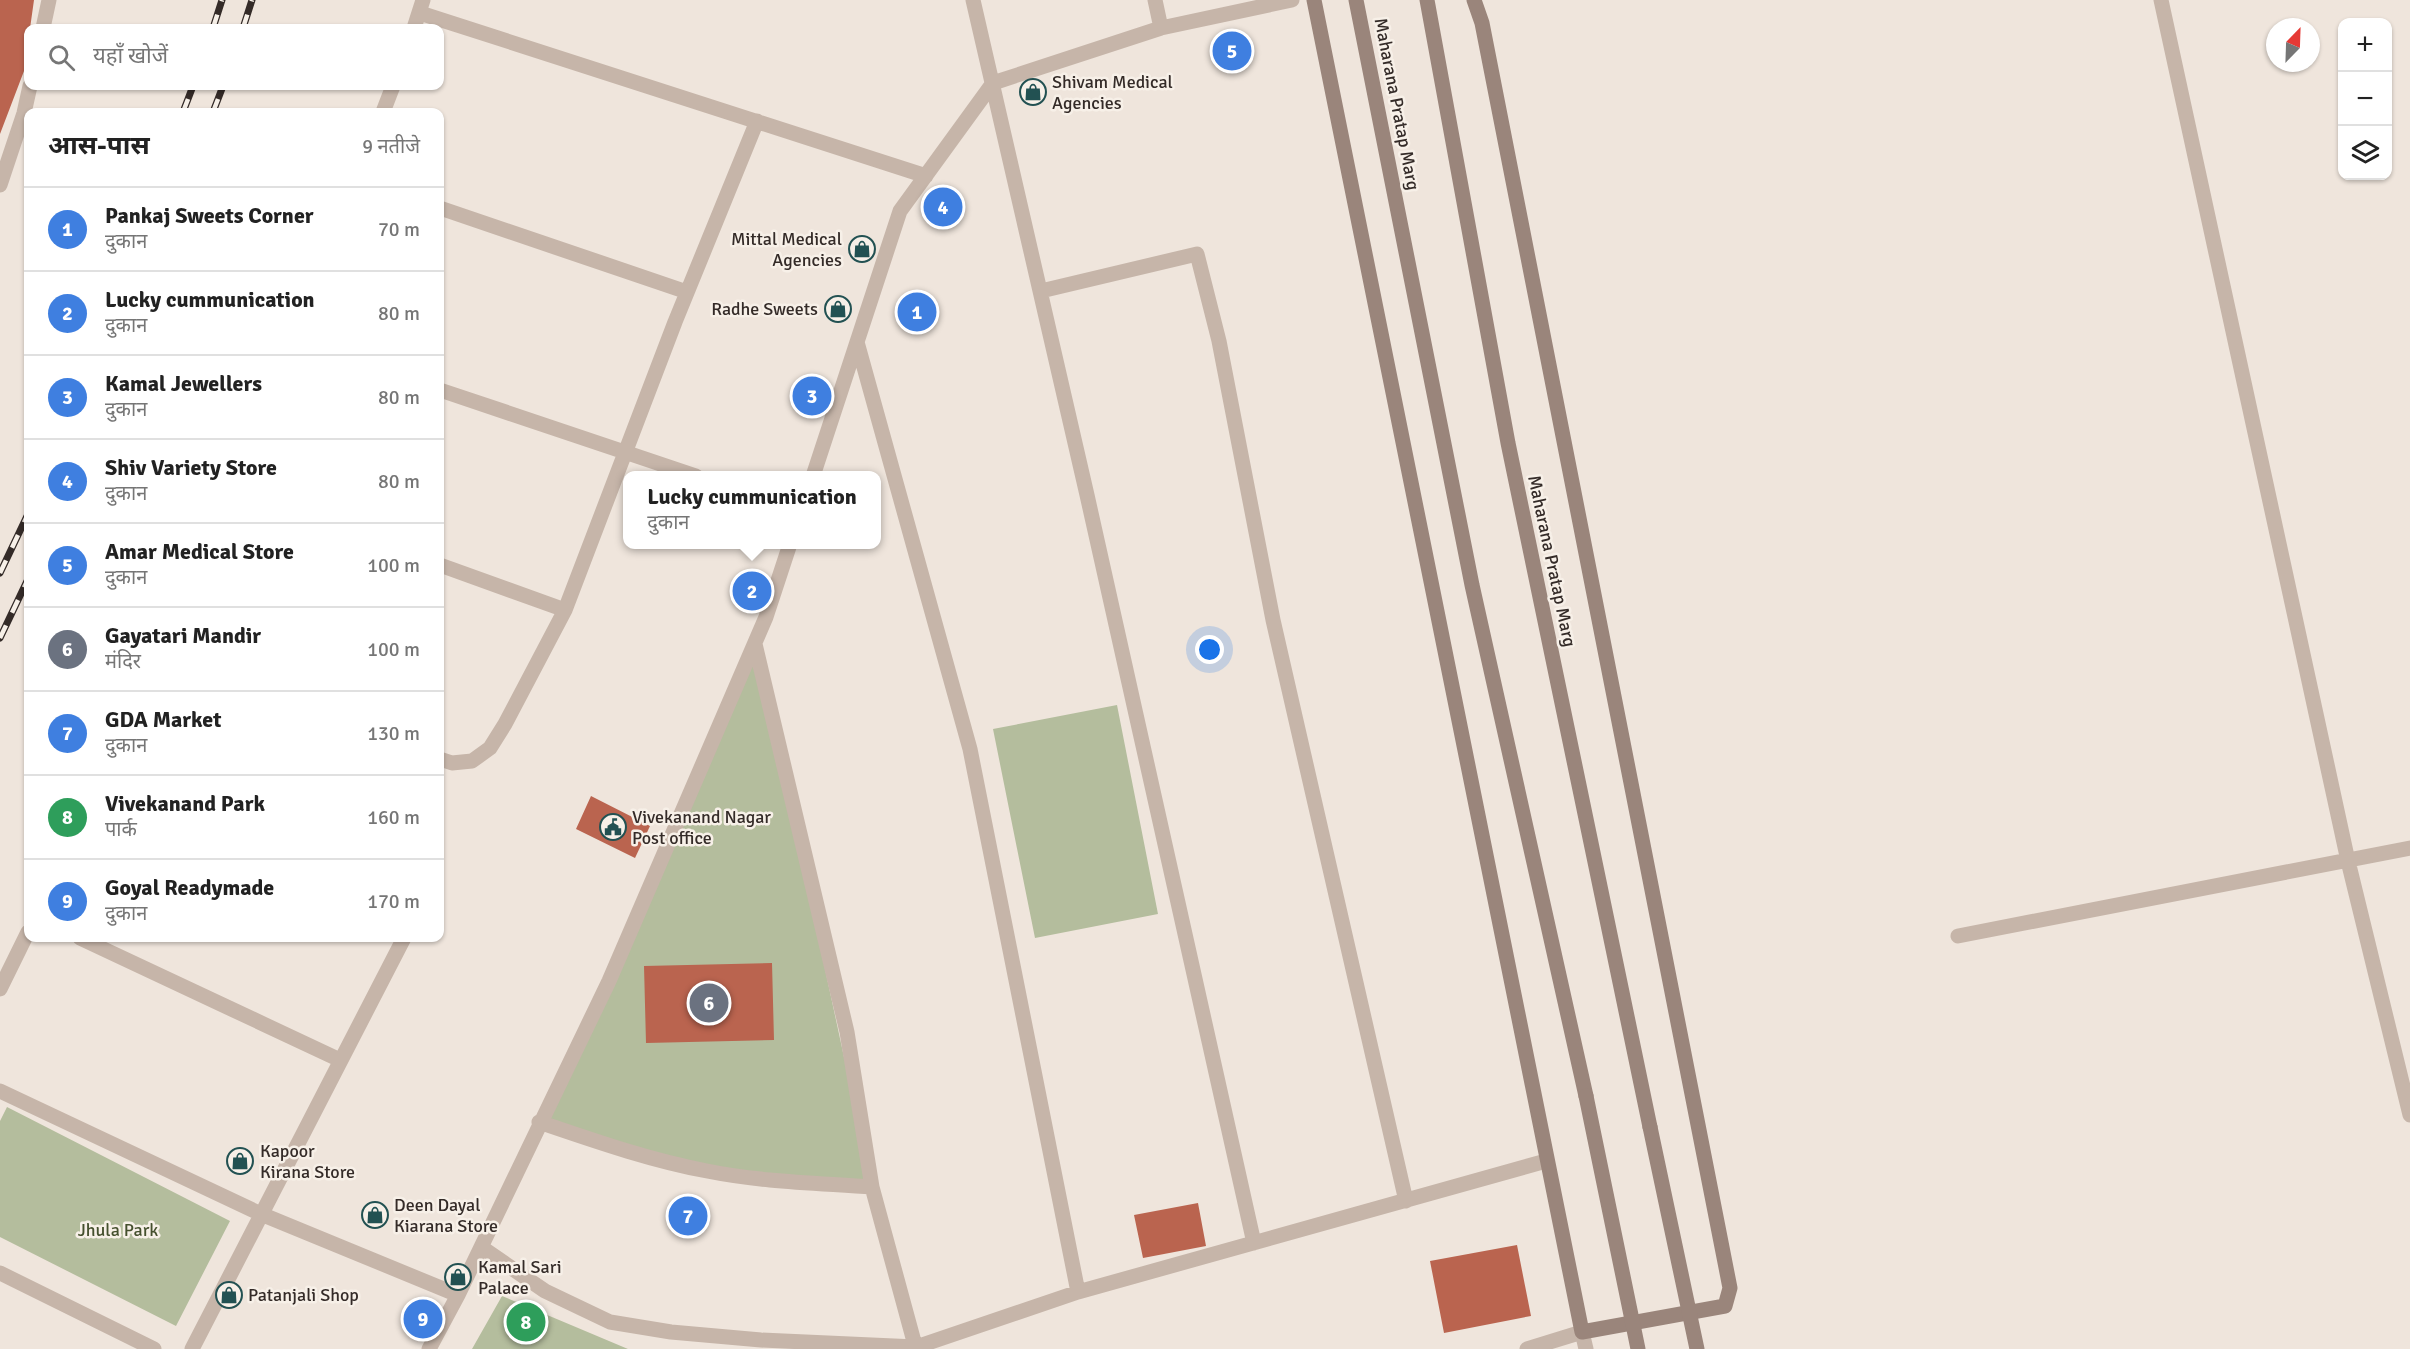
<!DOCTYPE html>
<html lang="hi">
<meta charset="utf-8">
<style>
body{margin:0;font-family:Signika,"Noto Sans Devanagari",sans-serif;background:#f6f6f6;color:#222}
.controls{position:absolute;right:18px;top:18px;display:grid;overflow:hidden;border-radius:12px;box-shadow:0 2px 4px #0004}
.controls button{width:54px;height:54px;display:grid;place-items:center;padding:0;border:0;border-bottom:2px solid #e0e0e0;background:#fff;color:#222;font:30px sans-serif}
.compass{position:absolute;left:2266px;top:18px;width:54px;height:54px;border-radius:50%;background:#fff;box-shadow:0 2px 4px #0004;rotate:23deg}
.you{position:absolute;left:1210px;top:650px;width:21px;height:21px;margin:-15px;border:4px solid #fff;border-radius:50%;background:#1a73e8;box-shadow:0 0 0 9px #1a73e833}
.badge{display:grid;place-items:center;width:39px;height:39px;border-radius:50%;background:#7c3aed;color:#fff;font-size:20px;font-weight:700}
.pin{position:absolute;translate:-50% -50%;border:3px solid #fff;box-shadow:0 2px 6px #0006}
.popup{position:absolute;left:623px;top:471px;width:258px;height:78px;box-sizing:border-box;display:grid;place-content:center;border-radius:12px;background:#fff;filter:drop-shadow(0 2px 4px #0005);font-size:20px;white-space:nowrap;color:#767676}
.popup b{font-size:22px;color:#222}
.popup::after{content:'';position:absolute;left:50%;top:100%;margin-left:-12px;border:12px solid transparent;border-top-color:#fff}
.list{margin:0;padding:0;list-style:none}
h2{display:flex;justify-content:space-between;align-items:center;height:78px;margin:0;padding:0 24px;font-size:26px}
h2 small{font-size:20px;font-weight:400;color:#767676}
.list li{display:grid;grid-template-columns:39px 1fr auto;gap:18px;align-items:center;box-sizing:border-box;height:84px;padding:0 24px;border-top:2px solid #e0e0e0}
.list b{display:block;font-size:22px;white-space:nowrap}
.list p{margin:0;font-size:20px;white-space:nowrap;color:#767676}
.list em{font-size:20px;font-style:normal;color:#767676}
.icon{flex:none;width:33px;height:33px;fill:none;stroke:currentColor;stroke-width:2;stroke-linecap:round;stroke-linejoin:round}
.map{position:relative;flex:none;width:2410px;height:1349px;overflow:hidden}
.search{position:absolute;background:#fff;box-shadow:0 2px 4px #0004;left:24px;top:24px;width:420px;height:66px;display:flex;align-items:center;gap:15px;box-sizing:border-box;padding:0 21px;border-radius:12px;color:#767676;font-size:22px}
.panel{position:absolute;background:#fff;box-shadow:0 2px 4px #0004;left:24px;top:108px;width:420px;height:834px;border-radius:12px}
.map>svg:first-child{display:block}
.green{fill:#b4bd9d}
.building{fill:#ba644f}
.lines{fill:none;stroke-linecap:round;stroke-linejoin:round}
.lane{stroke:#c6b5a9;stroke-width:15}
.street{stroke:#c6b5a9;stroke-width:15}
.secondary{stroke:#9a857b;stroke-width:15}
.rail-casing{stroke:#342b28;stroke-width:7}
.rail{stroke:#f7f0e8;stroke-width:4.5;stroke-dasharray:14;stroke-linecap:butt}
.secondary-bridge{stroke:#9a857b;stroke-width:15}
.labels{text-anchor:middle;stroke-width:5;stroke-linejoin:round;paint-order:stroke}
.poi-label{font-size:18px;fill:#342b28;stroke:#f7f0e8;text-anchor:start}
.street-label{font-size:18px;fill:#342b28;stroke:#f7f0e8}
.park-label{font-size:18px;fill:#45502e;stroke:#f7f0e8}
</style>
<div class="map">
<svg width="2410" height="1349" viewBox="0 0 2410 1349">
<rect width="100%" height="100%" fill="#efe5dc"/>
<!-- green -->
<path class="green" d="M755,644L872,1187L709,1172L539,1122Z
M1117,705L1158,914L1035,938L993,729Z
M7,1107L230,1221L176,1326L0,1237V1121Z
M502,1296L628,1349H472Z"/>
<!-- building -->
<path class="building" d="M0,0H34L24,71L0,134Z
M591,796L650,826L635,858L576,829Z
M772,963L774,1040L646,1043L644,966Z
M1198,1203L1206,1246L1143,1258L1134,1215Z
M1517,1245L1531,1316L1444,1333L1430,1261Z"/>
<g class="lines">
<!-- lane -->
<path class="lane" d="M2161,0L2348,861L2410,1115
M1958,936L2410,848"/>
<!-- street -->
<path class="street" d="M973,0L1087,495L1254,1243
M1155,0L1161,28
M420,13L926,176
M43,28L49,0
M414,28L423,0
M383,112L393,86
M0,185L24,113L30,86
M440,208L687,292
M1041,291L1197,254L1219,341L1273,620L1406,1201
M857,342L970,749L1078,1292
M440,390L696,476
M813,476L900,211L993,83L1161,28L1292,0
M440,565L565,610
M755,644L847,1032L872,1187L916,1349
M440,759L452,763L472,761L490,748L505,724L565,610L675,322L757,121
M80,938L340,1060
M0,989L28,932
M0,1091L261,1214L458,1295
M539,1122C595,1141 649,1160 707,1171C761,1182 817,1183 872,1187
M481,1247L545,1291L610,1322L671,1332L761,1340L916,1347L1078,1292L1546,1161
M0,1273L154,1349
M192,1349L404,938
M429,1349L458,1295L609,981L766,617L790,544
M1527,1349L1582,1332L1586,1349"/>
<!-- secondary -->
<path class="secondary" d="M1314,0L1582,1332L1725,1306L1730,1288L1482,23L1474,0
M1356,0L1472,585L1586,1096
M1427,0L1508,443L1650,1127"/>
<defs>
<path id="rail" d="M213,28L222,0
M243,28L252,0
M183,112L193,86
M213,112L223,86
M0,573L28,514
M0,638L28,579"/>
</defs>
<!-- rail casing -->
<use href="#rail" class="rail-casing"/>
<!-- rail -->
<use href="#rail" class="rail"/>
<!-- secondary-bridge -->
<path class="secondary-bridge" d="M1586,1096L1638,1349
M1650,1127L1697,1349"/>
</g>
<!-- icons -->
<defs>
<symbol id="shop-ring" viewBox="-11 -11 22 22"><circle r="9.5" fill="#f7f0e8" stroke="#225152" stroke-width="1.5"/><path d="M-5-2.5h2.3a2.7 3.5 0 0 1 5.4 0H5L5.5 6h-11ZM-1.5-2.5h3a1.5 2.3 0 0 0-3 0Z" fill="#225152"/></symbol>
<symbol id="civic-ring" viewBox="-11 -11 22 22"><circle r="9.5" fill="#f7f0e8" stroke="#225152" stroke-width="1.5"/><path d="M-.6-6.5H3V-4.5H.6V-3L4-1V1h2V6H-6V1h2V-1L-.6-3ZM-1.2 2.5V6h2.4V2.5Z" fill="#225152"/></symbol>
</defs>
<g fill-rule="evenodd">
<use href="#shop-ring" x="1018" y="77" width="30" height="30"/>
<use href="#shop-ring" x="847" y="234" width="30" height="30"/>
<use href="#shop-ring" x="823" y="294" width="30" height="30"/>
<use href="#civic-ring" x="598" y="812" width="30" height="30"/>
<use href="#shop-ring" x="225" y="1146" width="30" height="30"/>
<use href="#shop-ring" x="360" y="1200" width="30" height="30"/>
<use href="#shop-ring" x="443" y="1262" width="30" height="30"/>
<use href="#shop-ring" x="214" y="1280" width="30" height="30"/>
</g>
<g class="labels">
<!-- poi labels -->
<g class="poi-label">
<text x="1052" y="88">Shivam Medical<tspan x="1052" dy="21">Agencies</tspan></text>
<text x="842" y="245" text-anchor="end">Mittal Medical<tspan x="842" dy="21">Agencies</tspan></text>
<text x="818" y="315" text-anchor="end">Radhe Sweets</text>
<text x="632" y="823">Vivekanand Nagar<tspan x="632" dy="21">Post office</tspan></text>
<text x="260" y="1157">Kapoor<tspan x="260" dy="21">Kirana Store</tspan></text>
<text x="394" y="1211">Deen Dayal<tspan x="394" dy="21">Kiarana Store</tspan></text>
<text x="478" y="1273">Kamal Sari<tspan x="478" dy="21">Palace</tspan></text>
<text x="248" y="1301">Patanjali Shop</text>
</g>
<!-- street labels -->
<g class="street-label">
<text transform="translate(1397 104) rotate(79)" y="6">Maharana Pratap Marg</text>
<text transform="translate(1552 561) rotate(78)" y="6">Maharana Pratap Marg</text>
</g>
<!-- park labels -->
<g class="park-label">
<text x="118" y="1236">Jhula Park</text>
</g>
</g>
</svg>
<div class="controls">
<button>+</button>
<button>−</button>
<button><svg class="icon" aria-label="layers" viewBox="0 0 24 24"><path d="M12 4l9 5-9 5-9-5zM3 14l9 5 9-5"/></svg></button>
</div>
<svg class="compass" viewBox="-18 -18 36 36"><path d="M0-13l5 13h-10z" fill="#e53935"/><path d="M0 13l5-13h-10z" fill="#767676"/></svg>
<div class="you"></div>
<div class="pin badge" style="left:917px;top:312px;background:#3f7fe0">1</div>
<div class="pin badge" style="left:752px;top:591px;background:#3f7fe0">2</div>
<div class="popup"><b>Lucky cummunication</b>दुकान</div>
<div class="pin badge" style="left:812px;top:396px;background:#3f7fe0">3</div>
<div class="pin badge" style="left:943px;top:207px;background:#3f7fe0">4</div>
<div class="pin badge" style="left:1232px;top:51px;background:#3f7fe0">5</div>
<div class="pin badge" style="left:709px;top:1003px;background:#6b7280">6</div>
<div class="pin badge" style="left:688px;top:1216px;background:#3f7fe0">7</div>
<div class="pin badge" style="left:526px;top:1322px;background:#2e9e5b">8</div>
<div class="pin badge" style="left:423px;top:1319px;background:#3f7fe0">9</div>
<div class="search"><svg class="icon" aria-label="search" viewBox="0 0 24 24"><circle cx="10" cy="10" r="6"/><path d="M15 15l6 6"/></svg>यहाँ खोजें</div>
<section class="panel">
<h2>आस-पास<small>9 नतीजे</small></h2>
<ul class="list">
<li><span class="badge" style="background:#3f7fe0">1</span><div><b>Pankaj Sweets Corner</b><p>दुकान</p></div><em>70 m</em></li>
<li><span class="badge" style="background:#3f7fe0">2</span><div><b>Lucky cummunication</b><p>दुकान</p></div><em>80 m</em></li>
<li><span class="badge" style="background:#3f7fe0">3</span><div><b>Kamal Jewellers</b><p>दुकान</p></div><em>80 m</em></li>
<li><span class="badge" style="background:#3f7fe0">4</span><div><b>Shiv Variety Store</b><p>दुकान</p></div><em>80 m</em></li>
<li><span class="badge" style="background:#3f7fe0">5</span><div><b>Amar Medical Store</b><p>दुकान</p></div><em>100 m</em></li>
<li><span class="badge" style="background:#6b7280">6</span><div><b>Gayatari Mandir</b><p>मंदिर</p></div><em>100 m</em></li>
<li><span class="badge" style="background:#3f7fe0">7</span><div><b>GDA Market</b><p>दुकान</p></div><em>130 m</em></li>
<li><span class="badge" style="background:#2e9e5b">8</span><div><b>Vivekanand Park</b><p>पार्क</p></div><em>160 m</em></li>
<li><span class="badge" style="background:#3f7fe0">9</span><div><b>Goyal Readymade</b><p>दुकान</p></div><em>170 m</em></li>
</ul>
</section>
</div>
